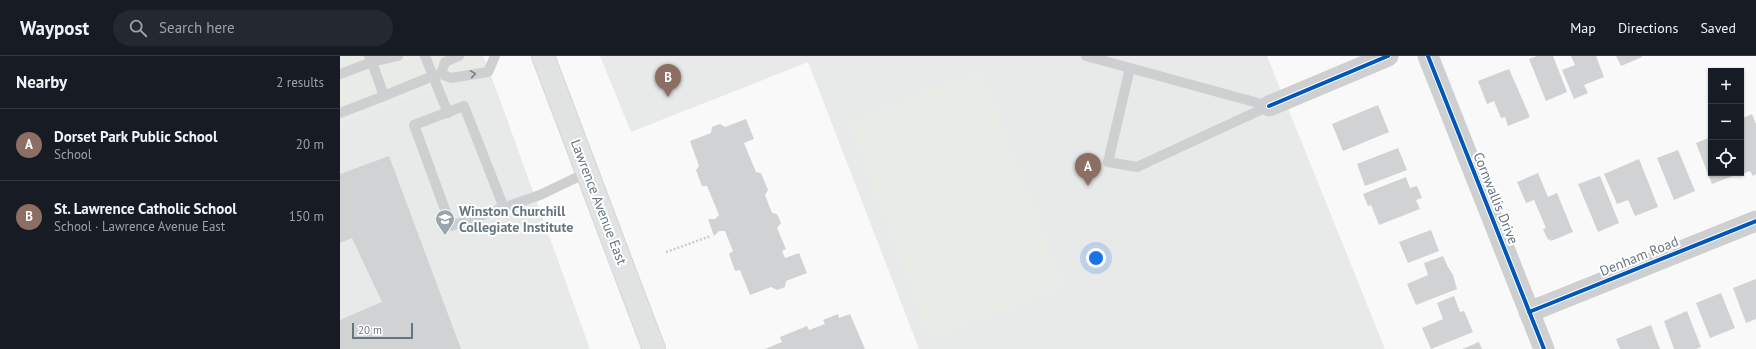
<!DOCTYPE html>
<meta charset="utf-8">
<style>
body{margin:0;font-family:"PT Sans",sans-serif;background:#242831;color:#f1f3f6}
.controls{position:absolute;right:12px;top:12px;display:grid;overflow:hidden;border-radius:0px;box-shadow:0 1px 3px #0004}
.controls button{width:36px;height:36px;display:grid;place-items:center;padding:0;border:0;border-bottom:1px solid #363941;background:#171b24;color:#f1f3f6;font:20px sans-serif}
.scale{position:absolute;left:12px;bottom:10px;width:61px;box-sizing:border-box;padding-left:4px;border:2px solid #657683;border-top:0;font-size:11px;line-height:14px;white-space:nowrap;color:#657683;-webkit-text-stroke:3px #fff;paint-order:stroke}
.you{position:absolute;left:756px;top:202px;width:14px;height:14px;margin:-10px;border:3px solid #fff;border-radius:50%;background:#1a73e8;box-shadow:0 0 0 6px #1a73e833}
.badge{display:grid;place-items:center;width:26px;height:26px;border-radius:50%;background:#ea580c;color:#fff;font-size:13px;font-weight:700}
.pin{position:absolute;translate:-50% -33px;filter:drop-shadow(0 1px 2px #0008)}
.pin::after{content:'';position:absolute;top:21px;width:14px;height:12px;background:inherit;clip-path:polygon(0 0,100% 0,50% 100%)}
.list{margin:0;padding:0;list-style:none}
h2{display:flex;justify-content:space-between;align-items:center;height:52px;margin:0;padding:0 16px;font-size:17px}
h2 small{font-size:13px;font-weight:400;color:#9ea1a6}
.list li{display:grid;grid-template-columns:26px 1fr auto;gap:12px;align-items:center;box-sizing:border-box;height:72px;padding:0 16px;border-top:1px solid #363941}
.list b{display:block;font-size:15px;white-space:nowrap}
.list p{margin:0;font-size:13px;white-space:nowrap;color:#9ea1a6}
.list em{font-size:13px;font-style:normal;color:#9ea1a6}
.icon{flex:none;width:22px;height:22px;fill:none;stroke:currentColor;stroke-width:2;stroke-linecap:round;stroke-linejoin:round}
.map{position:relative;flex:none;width:1416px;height:293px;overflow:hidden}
header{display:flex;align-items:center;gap:24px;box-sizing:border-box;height:56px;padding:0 20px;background:#171b24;border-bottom:1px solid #363941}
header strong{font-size:19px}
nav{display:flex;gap:22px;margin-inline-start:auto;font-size:14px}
.search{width:280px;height:36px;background:#242831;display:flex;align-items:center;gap:10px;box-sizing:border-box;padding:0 14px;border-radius:22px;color:#9ea1a6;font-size:15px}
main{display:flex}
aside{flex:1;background:#171b24}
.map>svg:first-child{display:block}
.built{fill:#e8e9e9}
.green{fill:#e8ebe6}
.building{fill:#d0d2d3}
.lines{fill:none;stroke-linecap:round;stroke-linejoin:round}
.secondary-casing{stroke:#d5d6d7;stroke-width:24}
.path{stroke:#cbcccd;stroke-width:2.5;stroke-dasharray:2 2;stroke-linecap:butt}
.lane{stroke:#cecfd0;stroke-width:10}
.street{stroke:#cecfd0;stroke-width:21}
.secondary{stroke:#e1e2e2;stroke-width:22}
.cycleway-casing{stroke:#fff;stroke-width:6}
.cycleway{stroke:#0057b8;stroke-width:4}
.oneway{stroke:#707f8b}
.labels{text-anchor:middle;stroke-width:4;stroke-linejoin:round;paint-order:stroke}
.street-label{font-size:14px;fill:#657683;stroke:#fff}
.poi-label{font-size:14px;font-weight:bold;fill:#657683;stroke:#fff;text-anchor:start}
</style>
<header>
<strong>Waypost</strong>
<div class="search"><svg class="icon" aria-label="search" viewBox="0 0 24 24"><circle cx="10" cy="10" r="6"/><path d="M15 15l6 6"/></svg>Search here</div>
<nav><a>Map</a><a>Directions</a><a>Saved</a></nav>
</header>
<main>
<aside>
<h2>Nearby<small>2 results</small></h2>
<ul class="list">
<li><span class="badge" style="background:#8d6e63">A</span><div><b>Dorset Park Public School</b><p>School</p></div><em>20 m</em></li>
<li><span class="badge" style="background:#8d6e63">B</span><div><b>St. Lawrence Catholic School</b><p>School · Lawrence Avenue East</p></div><em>150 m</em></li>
</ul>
</aside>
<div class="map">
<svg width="1416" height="293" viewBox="0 0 1416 293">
<rect width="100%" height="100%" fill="#f9f9f9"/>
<!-- built -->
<path class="built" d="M260,0H927L1045,293H579L468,6L291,76Z
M148,11L250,293H0V66Z"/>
<!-- green -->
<path class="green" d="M0,0H143L148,11L0,66Z
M641,15L723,231L590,282L509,66Z"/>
<!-- building -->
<path class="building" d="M1197,0H1213L1227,36L1206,45L1189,3Z
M1231,0H1256L1264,21L1244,29L1248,37L1234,43L1222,14L1235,9Z
M1276,0H1302V1L1281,10Z
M1169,13L1190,61L1168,70L1165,61L1161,62L1154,45L1147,48L1138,25Z
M1038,49L1049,76L1003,95L992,68Z
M1412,58L1416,68V118L1413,120L1410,115L1399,119L1398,117H1401V63Z
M406,63L414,83L404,87L416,116L421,117L428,134L425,139L432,157L437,158L441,167L437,172L446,193L442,195L445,202L459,197L467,217L446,225L445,231L437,234L431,231L410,239L400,214L395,215L389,198L393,195L385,175H379L374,180L368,163H375L379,159L367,130H362L356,114L359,110L350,85L371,77L372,71L380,68L385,71Z
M1371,81V117H1392L1393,120L1372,128L1356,87Z
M1058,92L1067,114L1025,130L1017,108Z
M1338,94L1355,135L1334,144L1317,102Z
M49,100L121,293H0V264L42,246L12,182L0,187V118Z
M1299,103L1318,151L1295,160L1288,144L1277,148L1264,118Z
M1198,117L1208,141L1217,137L1233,176L1211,185L1210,183L1208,184L1203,173L1206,172L1194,144L1186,147L1177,126Z
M1260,120L1279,167L1258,176L1238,128Z
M1066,121L1070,132L1077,130L1082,142L1076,144L1080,153L1039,169L1031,149L1028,150L1023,138Z
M1091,174L1099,195L1068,207L1059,186Z
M1103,200L1108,211L1113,219L1117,233L1076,249L1067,228L1088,219L1084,207Z
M1416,223V263L1406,267L1393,232Z
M1381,237L1395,272L1370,282L1356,247Z
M1114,240L1120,256L1124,255L1133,276L1091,293L1082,272L1103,263L1097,247Z
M1347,255L1361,291L1356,293H1334L1324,265Z
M498,258L499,262L510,258L525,293H425L442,286L440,281L467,270L469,274L485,268L483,264Z
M1311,269L1320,293H1280L1276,283Z
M1139,286L1142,293H1122Z"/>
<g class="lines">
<defs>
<path id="secondary" d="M203,0L314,293"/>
</defs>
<!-- secondary casing -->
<use href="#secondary" class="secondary-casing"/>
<!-- path -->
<path class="path" d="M326,196L371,180"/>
<!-- lane -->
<path class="lane" d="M29,0L32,6L58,0
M746,0L929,50
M790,12L768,106L797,111L929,50
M0,18L32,6L44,40L93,20L85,0
M101,18L105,6L119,0
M0,57L44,40
M108,57L93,20L101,18L111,22L148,16L155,0
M164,152L124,50L74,69L111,170L200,139L248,116"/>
<!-- street -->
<path class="street" d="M1088,0L1204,293
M929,50L1048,0
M1189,256L1416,165"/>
<!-- secondary -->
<use href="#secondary" class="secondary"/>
<defs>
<path id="cycleway" d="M1088,0L1204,293
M929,50L1048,0
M1189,256L1416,165"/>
</defs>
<!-- cycleway casing -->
<use href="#cycleway" class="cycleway-casing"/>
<!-- cycleway -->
<use href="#cycleway" class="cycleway"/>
</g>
<!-- one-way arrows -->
<defs><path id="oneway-chevron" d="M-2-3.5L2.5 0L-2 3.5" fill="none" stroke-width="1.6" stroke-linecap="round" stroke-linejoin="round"/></defs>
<use class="oneway" href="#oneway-chevron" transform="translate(133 18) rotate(-9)"/>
<!-- icons -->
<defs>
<symbol id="school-pin" viewBox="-11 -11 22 30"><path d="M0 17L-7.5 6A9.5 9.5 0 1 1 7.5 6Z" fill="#99a4ac" stroke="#fff"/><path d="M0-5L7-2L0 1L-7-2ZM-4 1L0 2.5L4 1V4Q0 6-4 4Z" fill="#fff"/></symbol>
</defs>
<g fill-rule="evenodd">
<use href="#school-pin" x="94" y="152" width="22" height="30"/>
</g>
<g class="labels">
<!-- street labels -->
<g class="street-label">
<text transform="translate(1156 142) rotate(68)" y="5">Cornwallis Drive</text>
<text transform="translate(259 146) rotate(69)" y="5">Lawrence Avenue East</text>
<text transform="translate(1299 200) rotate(-22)" y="5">Denham Road</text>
</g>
<!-- poi labels -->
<g class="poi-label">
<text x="119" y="160">Winston Churchill<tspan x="119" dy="16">Collegiate Institute</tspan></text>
</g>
</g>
</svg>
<div class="controls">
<button>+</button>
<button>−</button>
<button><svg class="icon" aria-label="locate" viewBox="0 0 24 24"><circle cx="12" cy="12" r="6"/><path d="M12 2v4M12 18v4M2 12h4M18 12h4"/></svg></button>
</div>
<div class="scale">20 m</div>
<div class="you"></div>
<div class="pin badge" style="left:748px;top:130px;background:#8d6e63">A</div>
<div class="pin badge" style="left:328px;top:41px;background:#8d6e63">B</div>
</div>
</main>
